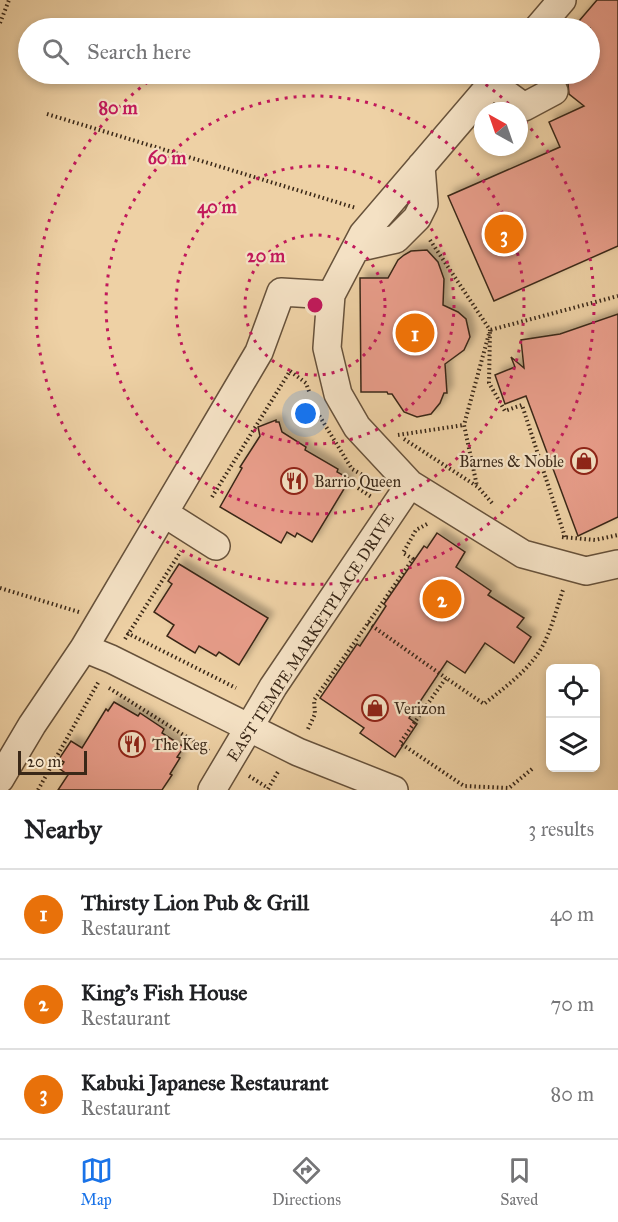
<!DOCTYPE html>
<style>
body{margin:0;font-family:"IM FELL Great Primer",serif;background:#f2f2f2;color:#202124}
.controls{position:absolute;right:18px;bottom:18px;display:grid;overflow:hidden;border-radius:9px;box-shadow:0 3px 9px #0003}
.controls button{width:54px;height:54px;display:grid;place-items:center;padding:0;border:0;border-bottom:2px solid #e0e0e0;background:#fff;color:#202124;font:30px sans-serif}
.compass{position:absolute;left:474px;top:102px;width:54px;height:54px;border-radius:50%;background:#fff;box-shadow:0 3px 9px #0003;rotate:320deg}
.scale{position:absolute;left:18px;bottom:15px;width:69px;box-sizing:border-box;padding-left:6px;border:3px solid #3a2818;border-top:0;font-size:16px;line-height:21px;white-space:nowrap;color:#3a2818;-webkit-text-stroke:4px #f4e1c4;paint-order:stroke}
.you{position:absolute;left:306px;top:414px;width:21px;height:21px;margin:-15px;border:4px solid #fff;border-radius:50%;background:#1a73e8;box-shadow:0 0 0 9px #1a73e833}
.badge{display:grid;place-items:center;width:39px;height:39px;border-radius:50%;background:#1a73e8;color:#fff;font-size:20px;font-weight:700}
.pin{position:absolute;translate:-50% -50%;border:3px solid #fff;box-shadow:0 2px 6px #0006}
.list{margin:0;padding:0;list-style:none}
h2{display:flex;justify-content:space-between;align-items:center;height:78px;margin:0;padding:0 24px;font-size:26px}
h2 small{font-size:20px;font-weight:400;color:#757577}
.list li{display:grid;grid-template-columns:39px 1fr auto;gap:18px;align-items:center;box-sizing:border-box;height:90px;padding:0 24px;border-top:2px solid #e0e0e0}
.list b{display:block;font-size:22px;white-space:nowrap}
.list p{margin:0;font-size:20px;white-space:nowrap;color:#757577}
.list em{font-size:20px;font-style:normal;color:#757577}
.icon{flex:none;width:33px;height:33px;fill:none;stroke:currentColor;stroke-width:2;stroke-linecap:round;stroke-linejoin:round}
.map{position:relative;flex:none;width:618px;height:790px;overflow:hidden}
.search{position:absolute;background:#fff;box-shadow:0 3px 9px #0003;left:18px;right:18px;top:18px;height:66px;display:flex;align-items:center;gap:15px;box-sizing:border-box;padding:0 21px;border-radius:33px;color:#757577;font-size:22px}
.sheet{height:348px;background:#fff}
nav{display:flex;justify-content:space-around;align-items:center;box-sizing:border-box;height:84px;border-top:2px solid #e0e0e0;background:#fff;font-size:16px;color:#757577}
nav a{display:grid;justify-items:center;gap:3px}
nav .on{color:#1a73e8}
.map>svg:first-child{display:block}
.building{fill:#e89d8a;stroke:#3a2818;stroke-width:1.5;filter:url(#shadow)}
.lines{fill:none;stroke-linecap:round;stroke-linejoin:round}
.minor-casing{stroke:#67523b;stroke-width:30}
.path{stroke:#3a2818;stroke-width:4;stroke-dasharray:1.5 3;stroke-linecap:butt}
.minor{stroke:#f4e1c4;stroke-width:27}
.ring{fill:none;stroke:#c2185b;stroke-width:3;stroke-dasharray:3 6}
.labels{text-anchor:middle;stroke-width:4.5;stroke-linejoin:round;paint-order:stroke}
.poi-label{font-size:16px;fill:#3a2818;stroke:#f4e1c4;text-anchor:start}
.street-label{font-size:16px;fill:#3a2818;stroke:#f4e1c4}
.centre{fill:#c2185b;stroke:#f4e1c4;stroke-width:3}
.ring-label{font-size:18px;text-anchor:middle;font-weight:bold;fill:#c2185b;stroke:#f4e1c4;stroke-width:4.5;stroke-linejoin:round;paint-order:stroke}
</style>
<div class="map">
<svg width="618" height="790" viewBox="0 0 618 790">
<defs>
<filter id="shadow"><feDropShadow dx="5.5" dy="-5.5" stdDeviation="3" flood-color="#0004"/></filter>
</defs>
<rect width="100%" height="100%" fill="#eed1a5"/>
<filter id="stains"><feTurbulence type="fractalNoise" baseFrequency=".00333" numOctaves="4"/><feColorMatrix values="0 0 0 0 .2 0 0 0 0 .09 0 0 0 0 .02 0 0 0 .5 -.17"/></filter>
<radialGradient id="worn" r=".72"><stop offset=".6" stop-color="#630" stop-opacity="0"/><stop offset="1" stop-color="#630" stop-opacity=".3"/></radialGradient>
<!-- building -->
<path class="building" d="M597,0H618V246L494,301L448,196L560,147L549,122L584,106L569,94L568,84L563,78L555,75L548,77L545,74H590V28H573Z
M427,250L438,262L444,279L443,305L458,312L466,319L470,337L464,350L445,364L447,393H444L440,403L431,414L417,417L404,412L392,394H388L387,392H361L360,278H388L398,260L404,255L411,251Z
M618,314V517L578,536L526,396L505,404L495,375L515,367L511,357L524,368L521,340L560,334Z
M276,420V422H279L282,432L306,447L305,450L338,469L337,472L350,479L312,542L297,533L295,537L287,532L281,543L220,507L242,468L240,467L260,436L258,427Z
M437,533L465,552L456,567L491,591L488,595L524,618L517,627L531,637L514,663L485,643L465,673L447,661L409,718L417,724L395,757L360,733L364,728L320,698L357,644L360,646L386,606L384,604L424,546L427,548Z
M179,564L268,618L239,665L219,652L216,656L199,646L195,653L167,636L174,625L154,612L172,584L168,581Z
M114,702L138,716L140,713L164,729L162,733L184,747L177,757L180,758L170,774L172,775L162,790H58L68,775L60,769L64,762L59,759L71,741L82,748L106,709L108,711Z"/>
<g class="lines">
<defs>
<path id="minor" d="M538,28L562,0
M500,74L363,234L331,295L327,348L338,394L357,427L410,484L523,554L586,571L618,564
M491,83L524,107L554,91
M356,248L396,239L417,218L424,204L421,166
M164,513L216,546
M84,648L111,659L298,752L394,790
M0,779L32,725L84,648L259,352L281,292L331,295
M212,790L273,687L410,484"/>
</defs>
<!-- minor casing -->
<use href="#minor" class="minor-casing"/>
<!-- path -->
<path class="path" d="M0,23L9,0
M47,114L356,208
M430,240L490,330L464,425L477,486
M317,412L352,469L366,477
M398,435L464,425
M404,439L478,487L492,503
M358,488L373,498
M212,497L290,371L306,383L310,394
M562,537L595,540L618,535
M565,537L522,405L505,411L489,383L490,330L618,296
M0,588L79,612
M368,623L446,678
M127,633L236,688
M125,639L181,551
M109,688L209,751
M308,729L315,714L314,700L413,559L403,553L416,530L427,524
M532,769L509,788L464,786L400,743L446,678L484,704C504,688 525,673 539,652C551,633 556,610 563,590
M249,776L268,788
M268,789L279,770
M38,790L99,681"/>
<!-- minor -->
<use href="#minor" class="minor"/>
</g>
<!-- distance rings -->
<g class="ring">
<circle cx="315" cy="305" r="70"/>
<circle cx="315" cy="305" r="139"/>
<circle cx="315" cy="305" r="209"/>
<path d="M279 28A279 279 0 0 1 351 28M471 74A279 279 0 0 1 514 109M519 115A279 279 0 1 1 159 74"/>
</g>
<!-- icons -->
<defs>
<symbol id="shop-ring" viewBox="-11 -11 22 22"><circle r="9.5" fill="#f4e1c4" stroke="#8f2418" stroke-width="1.5"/><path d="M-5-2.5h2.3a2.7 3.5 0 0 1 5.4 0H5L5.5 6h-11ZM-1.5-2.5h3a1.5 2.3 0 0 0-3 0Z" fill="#8f2418"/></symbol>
<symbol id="restaurant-ring" viewBox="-11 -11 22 22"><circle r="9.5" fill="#f4e1c4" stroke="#8f2418" stroke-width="1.5"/><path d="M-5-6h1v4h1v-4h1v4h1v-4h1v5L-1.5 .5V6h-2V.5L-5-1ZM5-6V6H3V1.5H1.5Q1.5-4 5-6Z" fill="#8f2418"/></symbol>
</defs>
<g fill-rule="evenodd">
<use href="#shop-ring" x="569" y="446" width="30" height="30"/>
<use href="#restaurant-ring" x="279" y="466" width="30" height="30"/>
<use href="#shop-ring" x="360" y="693" width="30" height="30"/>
<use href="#restaurant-ring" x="117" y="729" width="30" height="30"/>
</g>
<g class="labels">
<!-- poi labels -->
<g class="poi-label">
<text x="564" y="467" text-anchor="end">Barnes &amp; Noble</text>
<text x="314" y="487">Barrio Queen</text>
<text x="394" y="714">Verizon</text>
<text x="152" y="750">The Keg</text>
</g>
<!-- street labels -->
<g class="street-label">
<text transform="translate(310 637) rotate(-57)" y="6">EAST TEMPE MARKETPLACE DRIVE</text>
</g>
</g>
<circle cx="315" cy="305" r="9" class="centre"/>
<g class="ring-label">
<text x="118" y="114">80 m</text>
<text x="167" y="164">60 m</text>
<text x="217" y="213">40 m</text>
<text x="266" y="262">20 m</text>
</g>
<rect width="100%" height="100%" filter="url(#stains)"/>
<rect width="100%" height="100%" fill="url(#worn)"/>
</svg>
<div class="controls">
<button><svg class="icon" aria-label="locate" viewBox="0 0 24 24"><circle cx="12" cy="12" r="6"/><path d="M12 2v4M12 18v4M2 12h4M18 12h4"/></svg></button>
<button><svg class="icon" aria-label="layers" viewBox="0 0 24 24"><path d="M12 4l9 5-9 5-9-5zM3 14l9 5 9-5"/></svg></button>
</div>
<svg class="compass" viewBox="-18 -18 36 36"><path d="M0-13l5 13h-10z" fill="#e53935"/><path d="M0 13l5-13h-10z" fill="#757577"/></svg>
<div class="scale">20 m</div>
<div class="you"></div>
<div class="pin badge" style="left:415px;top:333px;background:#e8710a">1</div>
<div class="pin badge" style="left:442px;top:599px;background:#e8710a">2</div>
<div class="pin badge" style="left:504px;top:234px;background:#e8710a">3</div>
<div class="search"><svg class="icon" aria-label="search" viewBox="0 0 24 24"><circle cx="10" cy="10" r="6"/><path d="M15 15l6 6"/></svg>Search here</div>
</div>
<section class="sheet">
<h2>Nearby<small>3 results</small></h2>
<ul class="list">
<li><span class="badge" style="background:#e8710a">1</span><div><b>Thirsty Lion Pub &amp; Grill</b><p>Restaurant</p></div><em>40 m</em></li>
<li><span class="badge" style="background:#e8710a">2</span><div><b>King's Fish House</b><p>Restaurant</p></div><em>70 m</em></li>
<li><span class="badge" style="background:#e8710a">3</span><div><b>Kabuki Japanese Restaurant</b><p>Restaurant</p></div><em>80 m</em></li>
</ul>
</section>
<nav>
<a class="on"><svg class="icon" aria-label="map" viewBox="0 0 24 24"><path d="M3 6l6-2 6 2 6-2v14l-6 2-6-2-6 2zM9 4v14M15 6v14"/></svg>Map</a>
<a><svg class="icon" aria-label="directions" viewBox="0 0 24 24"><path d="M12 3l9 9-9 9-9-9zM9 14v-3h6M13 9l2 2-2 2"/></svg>Directions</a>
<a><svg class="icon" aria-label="saved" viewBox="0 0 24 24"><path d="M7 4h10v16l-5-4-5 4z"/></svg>Saved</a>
</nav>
